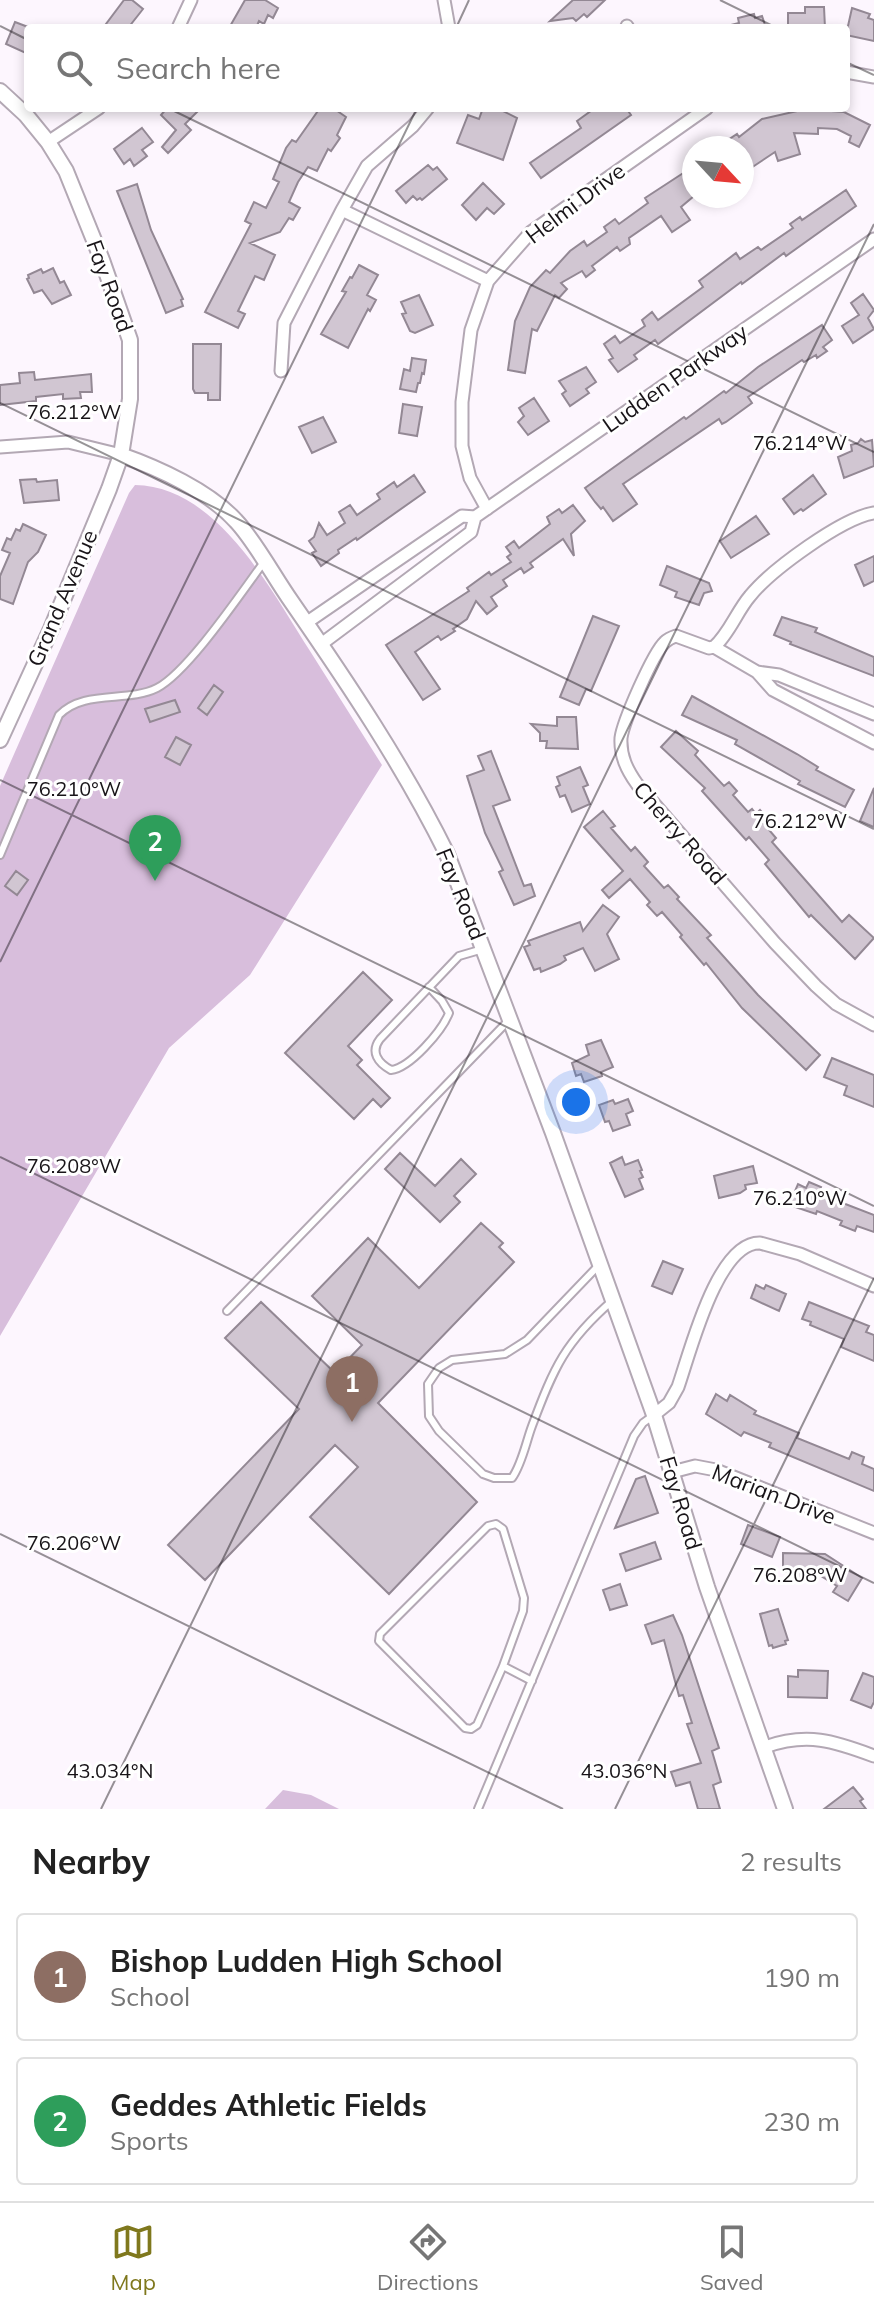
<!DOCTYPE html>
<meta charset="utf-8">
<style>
body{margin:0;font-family:Mulish,sans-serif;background:#f2f2f2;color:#222}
.compass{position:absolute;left:682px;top:136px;width:72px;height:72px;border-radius:50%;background:#fff;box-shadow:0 4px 12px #0003;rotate:116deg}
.you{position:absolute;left:576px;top:1102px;width:28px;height:28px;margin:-20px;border:6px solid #fff;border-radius:50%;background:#1a73e8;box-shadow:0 0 0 12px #1a73e833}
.badge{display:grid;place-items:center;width:52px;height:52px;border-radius:50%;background:#7f781d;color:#fff;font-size:26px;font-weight:700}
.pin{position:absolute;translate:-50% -66px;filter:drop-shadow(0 2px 4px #0008)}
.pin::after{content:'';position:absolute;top:42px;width:28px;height:24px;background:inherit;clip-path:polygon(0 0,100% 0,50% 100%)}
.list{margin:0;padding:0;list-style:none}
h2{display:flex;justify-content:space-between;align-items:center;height:104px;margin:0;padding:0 32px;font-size:34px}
h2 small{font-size:26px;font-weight:400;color:#767676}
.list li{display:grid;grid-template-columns:52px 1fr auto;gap:24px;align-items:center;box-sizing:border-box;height:128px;margin:0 16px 16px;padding:0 16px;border:2px solid #e0e0e0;border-radius:8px}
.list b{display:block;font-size:30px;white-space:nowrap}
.list p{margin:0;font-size:26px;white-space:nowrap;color:#767676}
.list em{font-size:26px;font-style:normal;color:#767676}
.icon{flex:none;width:44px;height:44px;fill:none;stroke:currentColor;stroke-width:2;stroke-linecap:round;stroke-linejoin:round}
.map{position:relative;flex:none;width:874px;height:1809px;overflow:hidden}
.search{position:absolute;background:#fff;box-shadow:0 4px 12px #0003;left:24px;right:24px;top:24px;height:88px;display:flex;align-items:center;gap:20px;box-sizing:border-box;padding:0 28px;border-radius:8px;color:#767676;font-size:30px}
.sheet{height:392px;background:#fff}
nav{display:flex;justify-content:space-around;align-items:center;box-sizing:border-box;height:112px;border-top:2px solid #e0e0e0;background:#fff;font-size:22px;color:#767676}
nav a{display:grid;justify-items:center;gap:4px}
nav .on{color:#7f781d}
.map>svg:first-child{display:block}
.green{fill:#d8bedc}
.building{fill:#d1c6d2;stroke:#938894;stroke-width:2}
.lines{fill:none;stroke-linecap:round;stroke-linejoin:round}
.service-casing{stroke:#b3a8b4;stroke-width:10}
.minor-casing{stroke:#b3a8b4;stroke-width:15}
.tertiary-casing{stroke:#b3a8b4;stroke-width:18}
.service{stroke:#fff;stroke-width:6}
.minor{stroke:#fff;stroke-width:11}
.tertiary{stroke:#fff;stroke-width:14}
.ticks{fill:none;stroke:#181418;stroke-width:2;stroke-opacity:0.45}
.labels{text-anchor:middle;stroke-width:6;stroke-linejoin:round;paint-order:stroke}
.street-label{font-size:22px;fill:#181418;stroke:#fff}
.ticks-label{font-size:20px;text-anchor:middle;fill:#181418;stroke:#fff;stroke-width:6;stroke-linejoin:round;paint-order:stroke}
</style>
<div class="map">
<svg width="874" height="1809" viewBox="0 0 874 1809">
<rect width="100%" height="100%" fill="#fdf6fe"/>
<!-- green -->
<path class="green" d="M135,485C217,486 271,590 310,651C334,689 358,727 382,765L250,975L169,1048L0,1336V786L129,493Z
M283,1790L311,1795L339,1809H265Z"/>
<!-- building -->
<path class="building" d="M124,0H132L143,9L128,28H103Z
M245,0H265L278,8L273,18L268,15L264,24L259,21L256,28H229Z
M573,0H605L587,17L584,14L576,21L573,18L550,21Z
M805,7H824L825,28H788V13H805Z
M852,8L870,14L868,18L874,20V41L846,35Z
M754,14L755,18L762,16L766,28H732L731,25L739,23L738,18Z
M15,22L28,27V54L6,44Z
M167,108H201L185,124L191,130L168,153L162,147L176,130L161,115Z
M320,108H333L346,117L337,135L340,138L331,151L328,149L317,171L308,167L298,182L289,202L300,208L293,220L289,218L280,232L250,243L275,255L264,280L255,276L238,311L245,314L238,328L205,312L251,224L245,221L254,202L266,208L279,182L273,179L286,148L292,140L296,142Z
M483,108H497L517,118L503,160L457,143L468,115L479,119Z
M595,108H626L631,115L541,178L530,163L581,128L577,121Z
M806,109L844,112L870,125L859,147L849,142L851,136L837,129L818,128V134L794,133L800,154L778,161L775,152L742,174V148H716L737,134L739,137L762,119Z
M142,128L153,142L142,150L147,156L134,166L130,159L124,164L114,149Z
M428,165L433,170L437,167L447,179L422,200L420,198L417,200L413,196L406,203L396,191Z
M694,166V196L681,207L690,220L672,232L661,216L629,238L630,244L620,251L617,247L592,266L595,270L586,277L582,271L561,283L567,289L559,298L555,295L537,331L532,329L525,373L508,370L515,321L530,287L546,270L550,273L570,251L584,241L587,246L607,232L604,227L615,219L619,224L648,203L645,198Z
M483,183L504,204L494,214L487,208L476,220L462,205Z
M137,184L151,230L183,299L181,300L183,306L166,313L117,191Z
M846,190L856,206L786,256L784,253L742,284L741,282L658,344L655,340L634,355L637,359L618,372L609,360L613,358L604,344L615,336L620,343L645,326L642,320L652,312L658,320L703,287L699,281L736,253L740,259L758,247L761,250L793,228L790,224L800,217L802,220Z
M359,265L378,275L367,295L376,300L370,311L368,309L348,348L321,334L346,292L342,291L350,277L352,278Z
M53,268L60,283L64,281L71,295L52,304L42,290L34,293L27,279L29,278L28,275L41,269L43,273Z
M863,294L874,310L868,318L874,329L853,343L842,326L859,315L851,303Z
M419,295L433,325L415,333L410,331L402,314L406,313L401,302Z
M822,325L832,340L823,347L827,351L817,358L816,355L804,362L802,360L748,397L752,403L726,422L722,424L719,419L623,484L637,504L613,521L603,507L601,509L595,502L585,488L684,417L686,419L724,391L726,393L758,367Z
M193,344H221L220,400H208V393H195L193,389Z
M412,358L426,360L424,374L422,373L420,383H418L416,392L400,389L404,369L410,371Z
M586,367L596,382L586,389L589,393L570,406L562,394L566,391L559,381Z
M34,372L35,380L91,374L92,392H80L81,398L63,399V394L36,397V401L0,405V385L20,383L19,373Z
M534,398L549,421L528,435L518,422L524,416L519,408Z
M403,404L422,407L417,436L399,433Z
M323,417L336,442L312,453L299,427Z
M861,439L865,442L872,440L874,466L844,478L838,457L852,451L851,445L858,443Z
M414,475L425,492L357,540L356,538L338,550L339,553L321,566L312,553L316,551L309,541L314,537L319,523L327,535L345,523L339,512L350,505L357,515L380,499L377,494L394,482L397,487Z
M813,475L826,494L803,511L801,509L794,514L783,499Z
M36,479L37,482L57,480L59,500L24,503L20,480Z
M573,505L585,521L571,534L574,556L563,539L530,563L533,567L524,573L521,568L503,580L507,586L491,597L497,606L487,614L476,601L467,619L453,629L455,631L441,640L438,636L415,652L440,689L423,700L386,645L469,591L467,588L489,572L491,575L511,562L507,557L511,554L506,547L514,541L519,548L550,524L547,517L559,509L562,513Z
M756,516L769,534L731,558L720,541Z
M23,524L46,535L38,552L28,562L13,604L0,599V576L10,553L2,550L7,538L11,540L16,529L20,531Z
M874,556V581L864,586L855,565Z
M667,566L709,583L712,591L704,593L699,605L675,597L677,592L660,585Z
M593,616L619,626L591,691L586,689L579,705L560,697Z
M782,617L817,628L815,632L874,657V676L790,644L791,642L774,635Z
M214,685L223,692L207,715L198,708Z
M692,696L797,754L818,767L816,770L854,790L845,807L798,784L800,781L735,744L737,740L682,715Z
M175,700L180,712L150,722L145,709Z
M557,717H576L578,749L546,748L547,741H540V733L531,724L557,726Z
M676,731L698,751L695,755L724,786L729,782L737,791L733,795L748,812L752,809L756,814L760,810L768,819L763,823L776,838L772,842L842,922L849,915L874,938L855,959L811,915L809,917L765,864L769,860L749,837L746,840L702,791L705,788L661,747Z
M176,737L191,745L180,765L165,757Z
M491,751L510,800L493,806L524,886L531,884L535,896L514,905L499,872L503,870L485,833L467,776L484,770L478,756Z
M580,767L588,785L583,787L590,804L572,812L565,795L560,797L556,787L560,785L557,777Z
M874,788V827L860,821Z
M603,811L615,826L611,828L631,851L635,847L648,862L644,866L664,888L668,885L679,897L677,899L711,935L707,938L758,995L820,1055L806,1070L742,1008L706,963L704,965L680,937L682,935L662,912L657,916L647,905L650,902L630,879L609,898L602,890L623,871L584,827Z
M16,871L28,880L17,895L5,886Z
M603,905L619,917L607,934L619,959L595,971L583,948L564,956L566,960L560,964L541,972L540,968L534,970L524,947L530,945L528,941L580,922L583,931Z
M363,972L392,1000L348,1046L362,1060L357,1065L390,1098L381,1107L373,1099L354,1119L285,1053Z
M601,1040L613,1067L601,1072L602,1076L584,1082L581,1074L576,1076L572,1063L589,1055L586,1045Z
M832,1058L874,1075V1107L844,1095L847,1086L824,1077Z
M628,1099L633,1111L626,1114L630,1125L613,1131L609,1121L605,1122L599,1105L613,1100L615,1104Z
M400,1153L435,1186L461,1159L476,1174L454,1196L460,1202L440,1222L385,1169Z
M622,1157L625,1165L638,1160L642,1170L640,1171L643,1177L639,1179L643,1189L625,1197L610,1163Z
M753,1166L757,1183L745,1185L746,1189L740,1193L719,1198L714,1176Z
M809,1182L821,1187L819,1192L835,1200L874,1215V1232L857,1226L855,1231L840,1225L842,1221L817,1211L816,1214L789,1205L798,1184L806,1188Z
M481,1223L503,1243L499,1247L514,1262L378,1403L477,1502L389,1594L310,1517L358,1467L335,1445L205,1580L168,1545L299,1409L225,1338L261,1302L335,1373L362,1345L312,1296L368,1238L419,1288Z
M663,1261L683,1269L672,1294L652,1286Z
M756,1285L764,1289L766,1285L786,1294L779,1311L751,1298Z
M809,1302L869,1326L866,1332L874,1335V1361L841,1347L844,1339L810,1325L811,1322L802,1319Z
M716,1394L727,1401L730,1395L756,1411L754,1414L799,1433L797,1438L849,1459L852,1452L864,1457L862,1464L874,1469V1491L769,1447L771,1443L744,1432L741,1436L730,1429L706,1414Z
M645,1476L658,1513L615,1528L636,1479Z
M748,1525L780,1537L772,1557L741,1544Z
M655,1542L661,1559L626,1571L620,1554Z
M783,1553L825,1554L862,1578L848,1601L833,1592L837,1586L808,1568L807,1578H794V1572L783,1571Z
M620,1584L627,1605L610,1610L603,1590Z
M778,1609L788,1640L785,1641L786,1644L773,1648L772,1645L769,1646L760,1614Z
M673,1615L682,1635L719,1748L712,1751L721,1782L713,1785L720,1809H698L690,1782L676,1786L671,1772L701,1763L687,1724L692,1723L683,1695L679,1696L664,1640L652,1644L645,1625Z
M798,1670L828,1671L827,1698L788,1697V1676L798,1677Z
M863,1673L874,1677V1702L871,1708L851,1700Z
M853,1787L863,1799L860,1801L866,1809H824Z"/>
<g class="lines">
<defs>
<path id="service" d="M0,855L59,715C84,689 127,703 157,688C188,672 241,593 264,562
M429,987L442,1001L449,1013C442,1031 410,1068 391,1070C378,1063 370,1052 380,1039L459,956L483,949
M599,1265L527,1340L505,1354L452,1360L439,1368L428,1384L429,1416L439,1431L483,1474L494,1478H512C522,1464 526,1442 532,1426C554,1367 565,1342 613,1300
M227,1311L510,1019
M503,1666L477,1725L471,1729L465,1728L379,1641L380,1634L488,1526L496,1524L503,1529L524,1598L523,1611L503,1666L532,1681
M478,1809L634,1436L643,1423L654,1415"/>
<path id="minor" d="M444,0L449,28
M627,26L628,28
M178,28L191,0
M846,72L874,77
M48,142L99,108
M342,210L367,166L413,126L428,108
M281,371L284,323L342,210L488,281
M0,447L68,442L121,455
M487,509L470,478L462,446V402L471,330L488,281L531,232L707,108
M306,623L462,516L475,517L874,239
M320,645L471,532L475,517
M714,647C729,634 737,611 750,596C771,570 842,518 874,513
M757,672L779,675L874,714
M874,743L773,690L757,672L714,647L709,648L676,636C673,637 667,640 665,642C653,653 623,722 621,738C620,756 627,770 637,784L775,943L816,986L836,1004L874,1025
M654,1415L669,1403L678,1387C690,1353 717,1242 760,1243L800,1254L874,1286
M672,1472L695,1466L716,1470L874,1533
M765,1747C807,1732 834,1741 874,1756"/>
<path id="tertiary" d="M0,91L26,115L48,142L66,171L102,260L130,340V399L121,455L109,489L51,629L0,740
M121,455C158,468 209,491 236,521C255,541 274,577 291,601C347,682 403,765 447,854L553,1133L654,1415L707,1587L785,1809"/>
</defs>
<!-- service casing -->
<use href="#service" class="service-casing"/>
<!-- minor casing -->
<use href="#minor" class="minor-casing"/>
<!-- tertiary casing -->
<use href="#tertiary" class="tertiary-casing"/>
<!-- service -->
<use href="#service" class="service"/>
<!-- minor -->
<use href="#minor" class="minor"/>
<!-- tertiary -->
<use href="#tertiary" class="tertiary"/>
</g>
<!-- ticks -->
<path class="ticks" d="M720,0L777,28M0,26L28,40M456,28L469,0M846,62L874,75M168,108L874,452M0,403L874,829M0,780L874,1206M0,962L417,108M0,1157L874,1583M0,1534L563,1809M101,1809L874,224M615,1809L874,1278"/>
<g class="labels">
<!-- street labels -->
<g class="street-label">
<text transform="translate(575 203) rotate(-37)" y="8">Helmi Drive</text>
<text transform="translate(110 286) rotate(70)" y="8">Fay Road</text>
<text transform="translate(675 378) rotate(-35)" y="8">Ludden Parkway</text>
<text transform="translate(62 598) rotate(-67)" y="8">Grand Avenue</text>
<text transform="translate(680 833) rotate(49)" y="8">Cherry Road</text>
<text transform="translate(461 894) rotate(68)" y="8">Fay Road</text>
<text transform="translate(774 1494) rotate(21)" y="8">Marian Drive</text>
<text transform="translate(681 1503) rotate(73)" y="8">Fay Road</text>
</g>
</g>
<g class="ticks-label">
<text x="74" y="419">76.212°W</text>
<text x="800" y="450">76.214°W</text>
<text x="74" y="796">76.210°W</text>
<text x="800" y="828">76.212°W</text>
<text x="74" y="1173">76.208°W</text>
<text x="800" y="1205">76.210°W</text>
<text x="74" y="1550">76.206°W</text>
<text x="800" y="1582">76.208°W</text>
<text x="110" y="1778">43.034°N</text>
<text x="624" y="1778">43.036°N</text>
</g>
</svg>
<svg class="compass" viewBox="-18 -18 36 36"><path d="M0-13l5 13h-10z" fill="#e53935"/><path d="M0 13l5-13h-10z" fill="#767676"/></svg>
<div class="you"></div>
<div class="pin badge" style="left:352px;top:1422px;background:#8d6e63">1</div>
<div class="pin badge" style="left:155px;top:881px;background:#2e9e5b">2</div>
<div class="search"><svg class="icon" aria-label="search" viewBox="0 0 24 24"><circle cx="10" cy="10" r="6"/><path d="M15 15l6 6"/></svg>Search here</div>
</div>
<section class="sheet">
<h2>Nearby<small>2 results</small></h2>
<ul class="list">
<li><span class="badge" style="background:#8d6e63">1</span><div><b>Bishop Ludden High School</b><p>School</p></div><em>190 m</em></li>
<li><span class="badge" style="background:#2e9e5b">2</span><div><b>Geddes Athletic Fields</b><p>Sports</p></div><em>230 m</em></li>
</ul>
</section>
<nav>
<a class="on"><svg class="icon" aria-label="map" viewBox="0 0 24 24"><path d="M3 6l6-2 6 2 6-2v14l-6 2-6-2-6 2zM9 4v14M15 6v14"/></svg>Map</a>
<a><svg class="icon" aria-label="directions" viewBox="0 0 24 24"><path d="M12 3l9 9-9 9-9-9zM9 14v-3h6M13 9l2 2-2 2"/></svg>Directions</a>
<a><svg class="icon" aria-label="saved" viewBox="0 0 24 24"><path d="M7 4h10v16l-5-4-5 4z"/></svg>Saved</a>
</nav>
